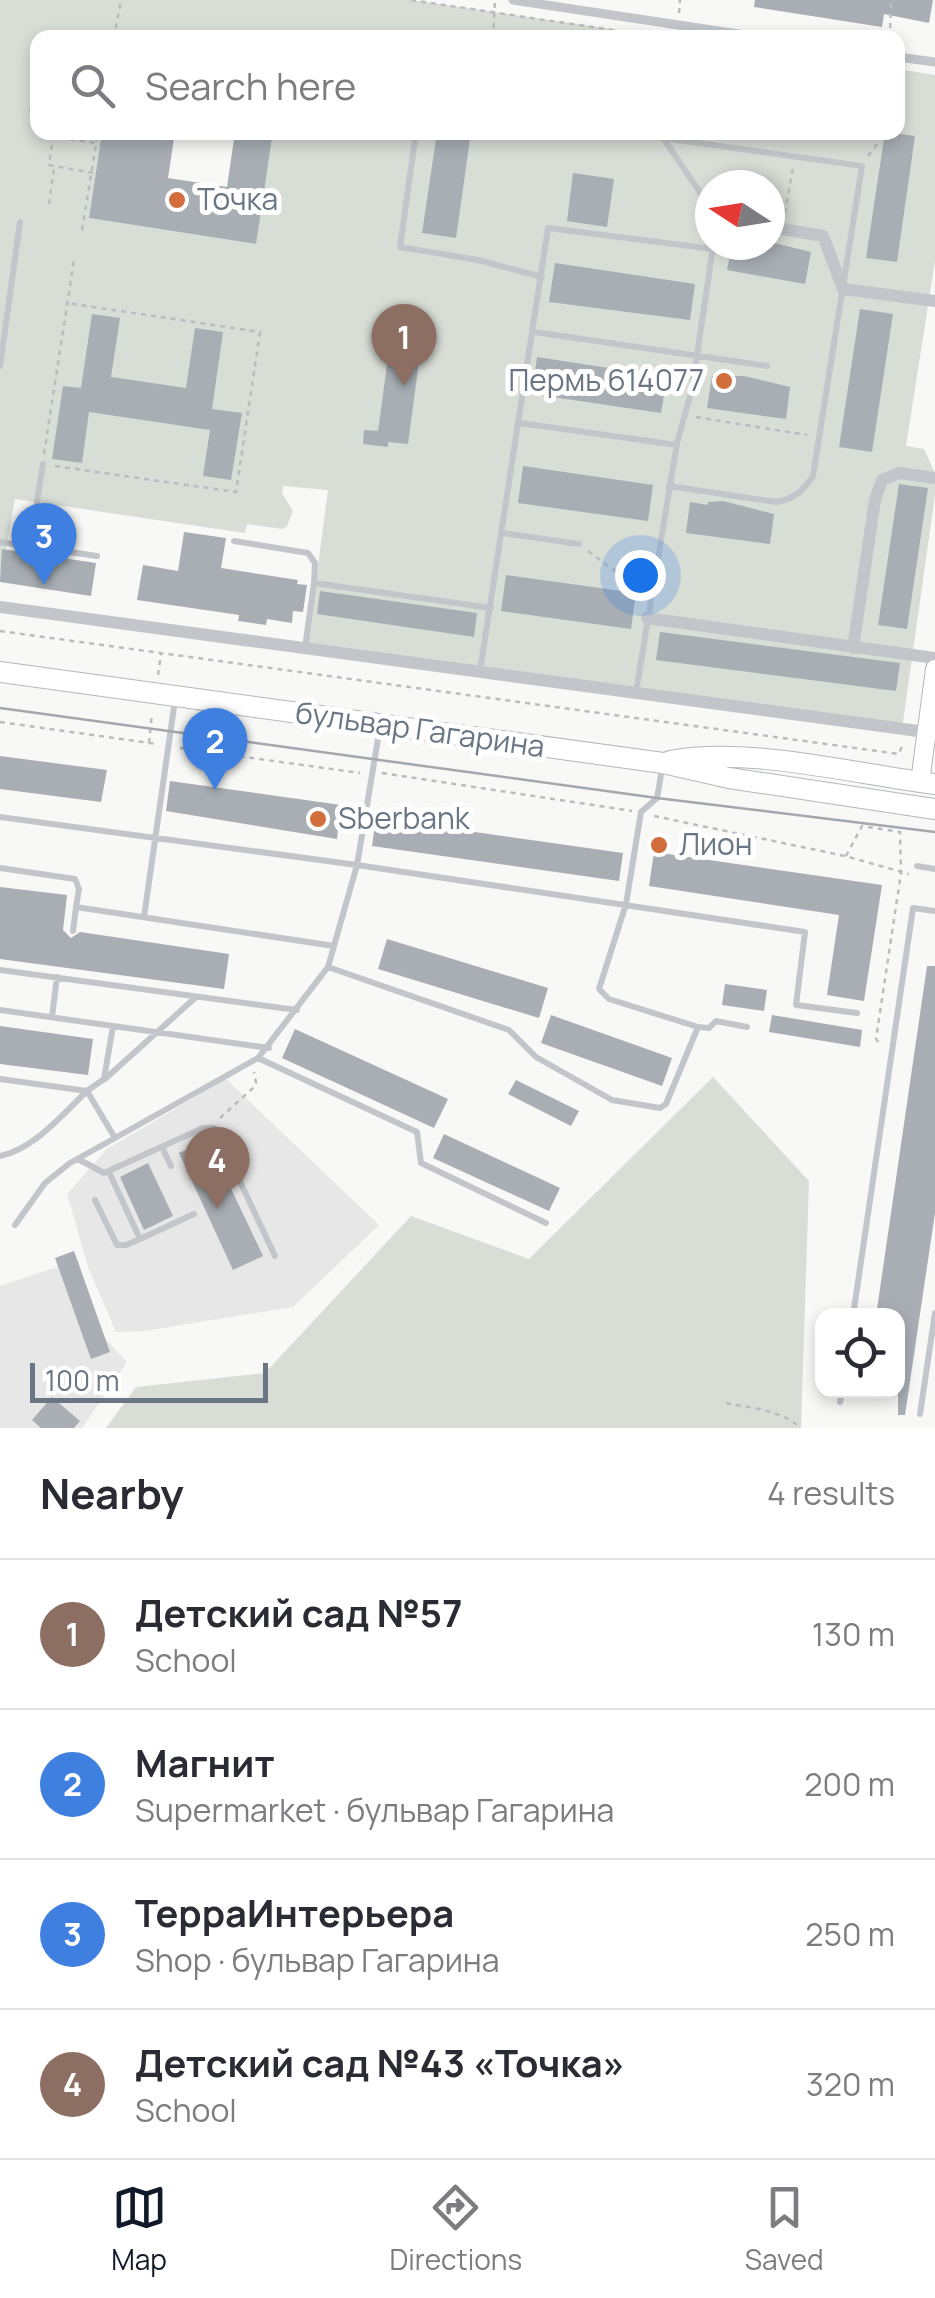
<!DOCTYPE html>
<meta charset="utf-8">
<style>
body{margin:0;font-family:Manrope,sans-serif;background:#f2f2f3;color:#2b2b33}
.controls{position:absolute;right:30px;bottom:30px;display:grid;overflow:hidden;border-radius:20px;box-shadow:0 5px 15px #0003}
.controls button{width:90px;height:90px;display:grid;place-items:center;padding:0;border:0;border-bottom:2px solid #e1e1e2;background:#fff;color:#2b2b33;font:50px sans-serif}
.compass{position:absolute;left:695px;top:170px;width:90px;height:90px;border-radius:50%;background:#fff;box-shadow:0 5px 15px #0003;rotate:282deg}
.scale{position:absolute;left:30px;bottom:25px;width:238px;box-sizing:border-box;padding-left:10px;border:5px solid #6a7684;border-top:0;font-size:28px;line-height:35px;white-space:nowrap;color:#6a7684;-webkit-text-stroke:8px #fff;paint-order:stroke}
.you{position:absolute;left:640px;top:575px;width:35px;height:35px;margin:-25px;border:8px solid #fff;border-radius:50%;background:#1a73e8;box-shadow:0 0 0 15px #1a73e833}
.badge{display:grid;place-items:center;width:65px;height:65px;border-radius:50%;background:#111827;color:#fff;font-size:32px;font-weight:700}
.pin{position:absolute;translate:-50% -82px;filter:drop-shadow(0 2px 5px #0008)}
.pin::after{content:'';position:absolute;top:52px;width:35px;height:30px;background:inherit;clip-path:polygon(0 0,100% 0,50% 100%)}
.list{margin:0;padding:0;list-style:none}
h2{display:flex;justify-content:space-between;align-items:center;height:130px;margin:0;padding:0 40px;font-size:42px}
h2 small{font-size:32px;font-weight:400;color:#7c7c81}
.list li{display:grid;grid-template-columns:65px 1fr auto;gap:30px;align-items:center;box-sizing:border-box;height:150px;padding:0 40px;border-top:2px solid #e1e1e2}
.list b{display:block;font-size:38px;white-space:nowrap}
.list p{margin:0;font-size:32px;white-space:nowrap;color:#7c7c81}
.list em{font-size:32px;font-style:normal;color:#7c7c81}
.icon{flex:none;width:55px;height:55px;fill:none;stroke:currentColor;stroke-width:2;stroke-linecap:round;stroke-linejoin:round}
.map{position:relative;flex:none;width:935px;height:1428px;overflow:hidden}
.search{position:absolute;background:#fff;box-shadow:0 5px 15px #0003;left:30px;right:30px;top:30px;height:110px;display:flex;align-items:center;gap:25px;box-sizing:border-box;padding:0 35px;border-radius:20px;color:#7c7c81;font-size:38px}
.sheet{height:730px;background:#fff}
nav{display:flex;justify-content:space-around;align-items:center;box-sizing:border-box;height:140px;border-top:2px solid #e1e1e2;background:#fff;font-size:28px;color:#7c7c81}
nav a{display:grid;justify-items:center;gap:5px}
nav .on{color:#111827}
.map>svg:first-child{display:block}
.built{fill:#e6e7e6}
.green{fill:#d8ddd6;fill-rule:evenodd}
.building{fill:#a8aeb4}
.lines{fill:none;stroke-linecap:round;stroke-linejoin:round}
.secondary-casing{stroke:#b2b7bc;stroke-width:20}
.primary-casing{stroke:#b4b7bb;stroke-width:22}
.path{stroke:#babcbf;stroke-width:2.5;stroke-dasharray:5 5;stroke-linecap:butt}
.service{stroke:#c2c5c9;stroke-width:6}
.pedestrian{stroke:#c2c5c9;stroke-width:9}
.minor{stroke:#c2c5c9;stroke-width:12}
.secondary{stroke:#fff;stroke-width:18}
.primary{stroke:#fff;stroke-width:20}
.tram{stroke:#a4a8ae;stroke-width:2.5}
.poi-dot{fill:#d26e3c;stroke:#fff;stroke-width:4}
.labels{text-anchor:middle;stroke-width:10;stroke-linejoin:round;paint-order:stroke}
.poi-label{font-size:30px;fill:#6a7684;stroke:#fff;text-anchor:start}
.street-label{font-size:30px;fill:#6a7684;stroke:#fff}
</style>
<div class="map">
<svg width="935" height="1428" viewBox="0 0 935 1428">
<rect width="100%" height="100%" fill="#f8f8f6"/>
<!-- built -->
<path class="built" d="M226,1079L379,1225L293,1307L144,1331L116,1332L88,1267L67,1194L107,1149Z
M78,1260L99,1332L127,1362L82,1428H0V1286Z"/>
<!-- green -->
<path class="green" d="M0,0H411L666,37L38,38V132L102,133L89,218L255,244L273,133L898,132V69L935,75V261L906,446L924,449L935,473V495L902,729L307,649L328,490L283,486L282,493L293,511L287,526L282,529L247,524L245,533L15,499L0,582ZM710,185H770V245H710Z
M713,1077L809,1181L801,1428H106L136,1387L265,1373L411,1216L529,1259Z"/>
<!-- building -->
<path class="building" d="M755,0H933L929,23L884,14L882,27L754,7Z
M102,132H175L168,178L227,187L235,132H273L256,244L89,218Z
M437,132H471L456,238L422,233Z
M885,132L915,136L897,262L866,258Z
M573,173L614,179L607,227L567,221Z
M770,242L811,252L805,284L727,270L732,245H770Z
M555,263L695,284L690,320L549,302Z
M860,309L893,314L872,452L839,447Z
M92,314L120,318L111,377L186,388L195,328L223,332L212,409L242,413L231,480L203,476L210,430L89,412L82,463L52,459L63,386L81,388Z
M377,333L401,336L400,344L421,346L408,444L388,442V447L363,444L364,430L378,431L389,350L375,349Z
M537,357L667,377L661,413L532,394Z
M712,376H744L790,387L786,419L707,408Z
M523,466L653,485L648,521L518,503Z
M899,484L928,488L907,629L878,625Z
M723,501L774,514L770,544L686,533L690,502L708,505V502Z
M184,532L226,538L221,568L298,580L297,584L307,585L303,612L293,611L292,623L267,619L266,625L238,621L239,615L137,600L143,565L178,571Z
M2,549L96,563L91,596L0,582Z
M506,575L636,593L631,629L501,611Z
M320,591L477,613L474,637L317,614Z
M660,632L900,663L896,691L656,660Z
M0,756L107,770L101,802L0,789Z
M170,781L341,805L337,839L166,811Z
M376,818L623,853L619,881L372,846Z
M654,852L882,885L864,1001L827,995L839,915L649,886Z
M0,887L67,895L63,930L71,938L80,932L229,954L224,989L0,959Z
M387,939L548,988L539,1018L378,969Z
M927,966H935V1213L905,1415H898V1316H876Z
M725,984L767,990L764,1011L722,1005Z
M551,1015L672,1058L662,1086L541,1043Z
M772,1015L862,1030L860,1047L769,1032Z
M0,1026L93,1039L88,1075L0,1064Z
M295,1029L448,1099L434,1128L282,1058Z
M516,1080L579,1111L571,1126L508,1094Z
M444,1134L560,1188L549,1211L433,1158Z
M208,1140L263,1256L233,1270L179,1153Z
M148,1163L173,1216L144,1230L120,1177Z
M74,1251L110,1352L91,1359L55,1258Z
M52,1397L80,1421L74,1428H41L32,1420Z"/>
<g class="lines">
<defs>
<path id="secondary" d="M920,782L935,669"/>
<path id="primary" d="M0,672L663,763L729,778L935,809
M670,761C747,746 855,774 935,784"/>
</defs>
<!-- secondary casing -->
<use href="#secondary" class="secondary-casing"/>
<!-- primary casing -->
<use href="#primary" class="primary-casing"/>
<!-- path -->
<path class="path" d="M411,0L666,38
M679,13L680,0
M114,38L121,0
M493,38L495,0
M890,38L891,0
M33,80L38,81
M29,110L38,111
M868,156L876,146L878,132
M93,173L49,165L53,137L97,143
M49,204L54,168
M785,213L793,167
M82,230L98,132
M696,417L807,435
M44,454L74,260
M55,466L236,492L260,332L67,303
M588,551L642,591
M0,631L899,754L903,743
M158,675L161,654
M0,722L157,744
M149,743L152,713
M180,748L360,773
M382,773L632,811
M654,816L845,856L909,874
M846,856L862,826L900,832L901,873L876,1039L880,1044
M220,1118L253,1088L256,1083L254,1072
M726,1403C752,1408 780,1410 801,1428"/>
<!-- service -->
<path class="service" d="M416,132L400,247L478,260L542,277
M627,132L663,138L710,207
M663,138L862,166L813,476C803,491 794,499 776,502L669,486
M534,332L767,366
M0,366L20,222
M520,423L677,445
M503,533L579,544
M234,541L308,553L315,563L314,583
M0,542L97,556
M30,546L43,464
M305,648L314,583L491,608
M480,671L548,228L713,249
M636,692L677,443L692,389L713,247
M0,817L357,865L805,932L796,1005L857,1013
M917,866L935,869
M0,868L75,879L79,889L76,907L334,946
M144,917L175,700
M73,931L76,907
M328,967L509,1030L536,1057L612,1100L660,1108L666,1104L698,1027L609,999L599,989L626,904L641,812L657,798L662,769
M0,970L297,1010
M0,1010L269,1048
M52,1017L57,977
M698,1027L709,1028L716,1021L747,1027
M258,1058L417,1132L421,1163L546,1223
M0,1079L87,1091L104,1079L113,1026
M105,1079L196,997
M115,1138L258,1058L328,967L357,865L380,727
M162,1147L171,1166
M0,1156C34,1149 63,1114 87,1091L115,1138L70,1163L45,1183L15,1225
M78,1159L104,1173L203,1128H215L275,1256
M109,1172L140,1239L194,1214
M95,1200L117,1245H126L140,1239
M853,1316L913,908L935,911
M840,1402L842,1390
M920,1414L935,1313"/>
<!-- pedestrian -->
<path class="pedestrian" d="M513,0L765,38
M898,57L935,62"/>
<!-- minor -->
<path class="minor" d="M770,227L823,236L843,289L935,301
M0,607L933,733
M647,618L935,658
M853,648L875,500L882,480L899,473L935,478"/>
<!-- secondary -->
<use href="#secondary" class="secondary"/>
<!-- primary -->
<use href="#primary" class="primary"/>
<!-- tram -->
<path class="tram" d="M0,708L657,798L935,832"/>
</g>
<!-- markers -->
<g class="poi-dot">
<circle cx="177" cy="200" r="10"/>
<circle cx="724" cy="381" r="10"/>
<circle cx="318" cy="819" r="10"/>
<circle cx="659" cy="845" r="10"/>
</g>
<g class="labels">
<!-- poi labels -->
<g class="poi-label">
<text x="197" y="210">Точка</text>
<text x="704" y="391" text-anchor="end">Пермь 614077</text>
<text x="338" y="829">Sberbank</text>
<text x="679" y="855">Лион</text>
</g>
<!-- street labels -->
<g class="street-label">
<text transform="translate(420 730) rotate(8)" y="10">бульвар Гагарина</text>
</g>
</g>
</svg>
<div class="controls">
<button><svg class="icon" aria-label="locate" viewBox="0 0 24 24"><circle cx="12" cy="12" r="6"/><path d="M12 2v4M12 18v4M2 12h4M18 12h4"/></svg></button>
</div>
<svg class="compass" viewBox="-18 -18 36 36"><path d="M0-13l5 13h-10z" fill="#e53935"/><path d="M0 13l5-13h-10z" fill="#7c7c81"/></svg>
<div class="scale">100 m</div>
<div class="you"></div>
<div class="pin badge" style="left:404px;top:386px;background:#8d6e63">1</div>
<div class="pin badge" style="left:215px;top:790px;background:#3f7fe0">2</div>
<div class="pin badge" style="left:44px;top:585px;background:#3f7fe0">3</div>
<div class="pin badge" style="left:217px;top:1209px;background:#8d6e63">4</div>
<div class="search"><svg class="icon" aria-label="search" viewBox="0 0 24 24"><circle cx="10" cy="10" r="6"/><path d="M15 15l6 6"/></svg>Search here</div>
</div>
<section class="sheet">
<h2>Nearby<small>4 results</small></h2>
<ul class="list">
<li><span class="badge" style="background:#8d6e63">1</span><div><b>Детский сад №57</b><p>School</p></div><em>130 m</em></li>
<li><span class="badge" style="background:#3f7fe0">2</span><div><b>Магнит</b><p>Supermarket · бульвар Гагарина</p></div><em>200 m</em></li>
<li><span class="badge" style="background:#3f7fe0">3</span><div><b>ТерраИнтерьера</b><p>Shop · бульвар Гагарина</p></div><em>250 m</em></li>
<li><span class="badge" style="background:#8d6e63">4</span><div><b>Детский сад №43 «Точка»</b><p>School</p></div><em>320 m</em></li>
</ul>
</section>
<nav>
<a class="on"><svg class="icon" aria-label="map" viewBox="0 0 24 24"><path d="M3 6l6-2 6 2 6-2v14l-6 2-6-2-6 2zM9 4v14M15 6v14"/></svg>Map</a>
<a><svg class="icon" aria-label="directions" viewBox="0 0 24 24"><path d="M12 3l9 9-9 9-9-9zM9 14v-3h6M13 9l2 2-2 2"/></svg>Directions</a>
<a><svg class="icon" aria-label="saved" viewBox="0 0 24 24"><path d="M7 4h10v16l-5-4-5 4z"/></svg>Saved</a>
</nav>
